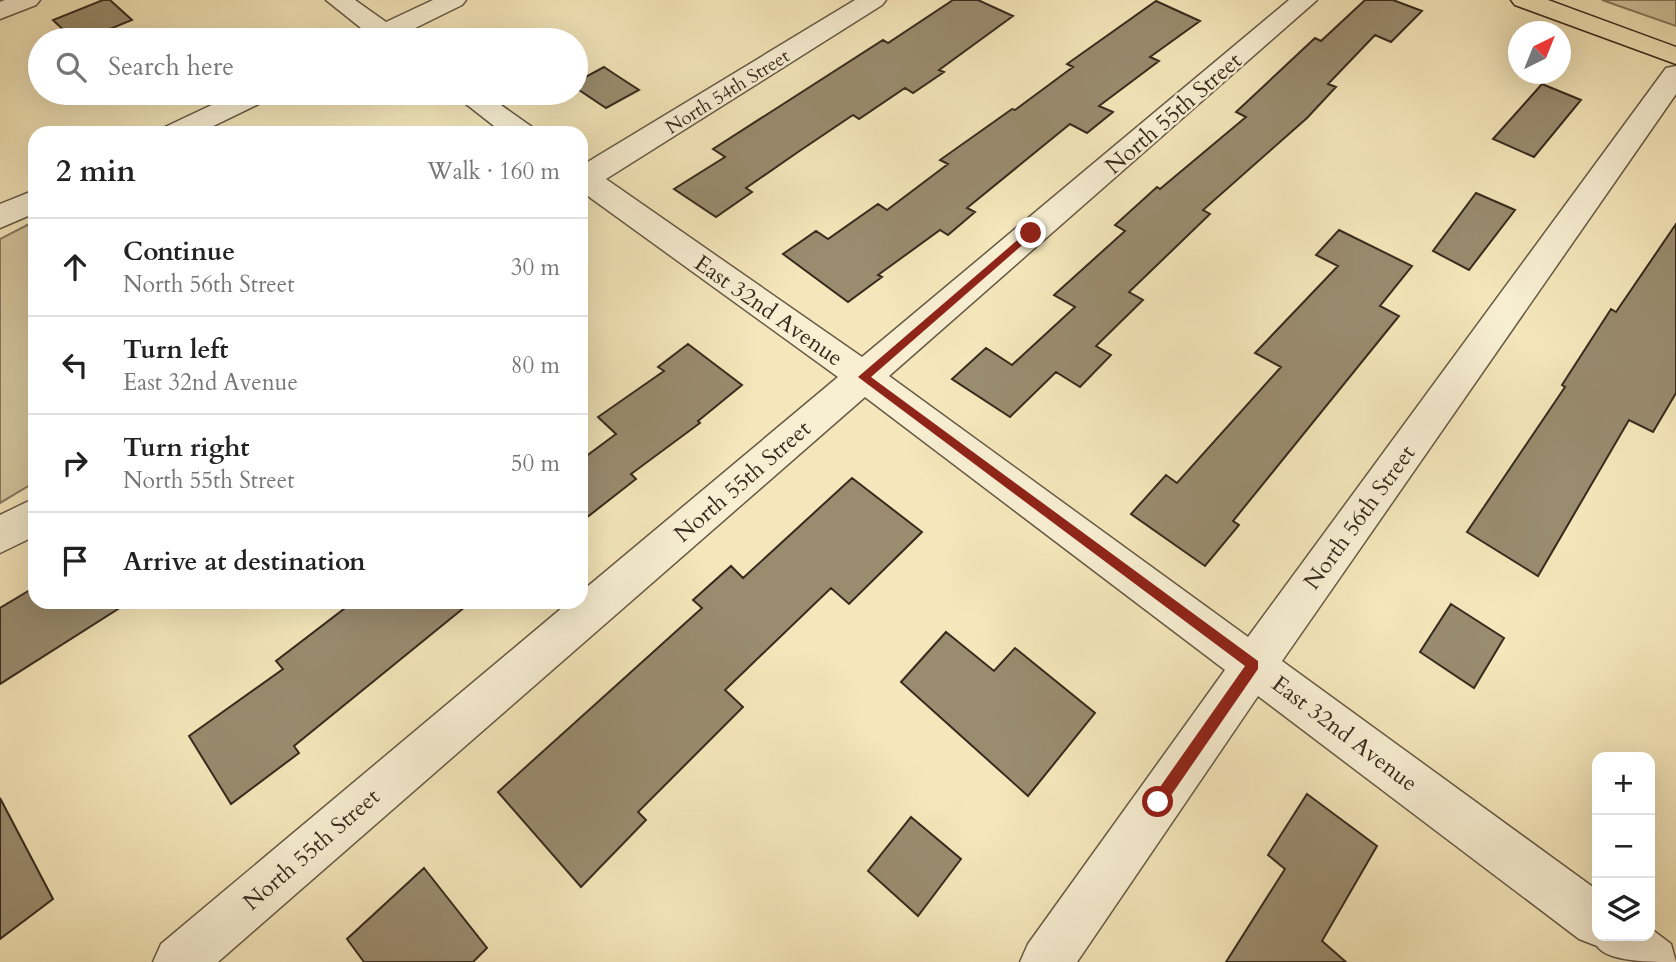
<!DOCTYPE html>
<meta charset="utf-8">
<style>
body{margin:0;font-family:Cardo,serif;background:#f6f6f6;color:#222}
.controls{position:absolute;right:21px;bottom:21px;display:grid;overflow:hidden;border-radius:14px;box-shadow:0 7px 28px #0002}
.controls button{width:63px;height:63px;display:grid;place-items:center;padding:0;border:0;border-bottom:2px solid #e0e0e0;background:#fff;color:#222;font:35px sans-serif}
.compass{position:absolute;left:1508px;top:21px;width:63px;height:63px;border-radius:50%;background:#fff;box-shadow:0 7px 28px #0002;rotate:43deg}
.stop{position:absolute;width:21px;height:21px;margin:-16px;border:5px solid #8f2418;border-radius:50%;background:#fff}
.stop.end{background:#8f2418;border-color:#fff;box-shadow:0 2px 7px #0008}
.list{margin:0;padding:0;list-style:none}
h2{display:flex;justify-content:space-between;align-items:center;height:91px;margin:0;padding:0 28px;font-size:30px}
h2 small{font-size:23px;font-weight:400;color:#767676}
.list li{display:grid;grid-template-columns:46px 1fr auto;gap:21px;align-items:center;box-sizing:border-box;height:98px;padding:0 28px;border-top:2px solid #e0e0e0}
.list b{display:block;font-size:26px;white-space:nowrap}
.list p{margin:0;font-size:23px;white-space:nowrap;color:#767676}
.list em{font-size:23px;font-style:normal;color:#767676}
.icon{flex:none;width:38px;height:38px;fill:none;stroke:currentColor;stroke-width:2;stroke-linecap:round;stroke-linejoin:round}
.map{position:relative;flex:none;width:1676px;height:962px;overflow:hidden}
.search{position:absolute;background:#fff;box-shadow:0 7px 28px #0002;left:28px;top:28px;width:560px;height:77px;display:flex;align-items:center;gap:18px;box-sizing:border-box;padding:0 24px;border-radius:38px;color:#767676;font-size:26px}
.panel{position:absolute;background:#fff;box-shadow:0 7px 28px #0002;left:28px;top:126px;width:560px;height:483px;border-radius:21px}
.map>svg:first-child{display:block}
.green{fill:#d5c7a0;stroke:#86785e;stroke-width:2}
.building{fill:#9a8c6f;stroke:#372a1d;stroke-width:2}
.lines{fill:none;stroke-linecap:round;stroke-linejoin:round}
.street-casing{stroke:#665944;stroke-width:3}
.primary-casing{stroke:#372a1d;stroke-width:3}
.street{fill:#f8efd3;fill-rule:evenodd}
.primary{fill:#f5e7bb;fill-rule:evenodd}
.route{fill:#8f2418}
.labels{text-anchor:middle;stroke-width:5;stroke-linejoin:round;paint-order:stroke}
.far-street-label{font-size:19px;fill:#372a1d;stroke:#f8efd3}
.street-label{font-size:23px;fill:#372a1d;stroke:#f8efd3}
</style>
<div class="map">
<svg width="1676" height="962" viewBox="0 0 1676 962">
<rect width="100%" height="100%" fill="#f5e7bb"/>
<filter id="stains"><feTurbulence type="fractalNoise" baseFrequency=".00286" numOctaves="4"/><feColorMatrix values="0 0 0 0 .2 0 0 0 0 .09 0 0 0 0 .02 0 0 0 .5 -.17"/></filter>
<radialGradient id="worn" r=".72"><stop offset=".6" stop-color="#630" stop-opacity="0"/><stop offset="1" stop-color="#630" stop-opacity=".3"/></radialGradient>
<!-- green -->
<path class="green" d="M1602,0H1676V26Z
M35,221V482L0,503V239Z"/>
<!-- building -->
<path class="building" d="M103,0H110L132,20L83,40H74L53,20Z
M953,0H978L1013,16L939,70L944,72L913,93L905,88L859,119L853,115L798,152L746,188L752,192L716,217L674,189L725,157L713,149L883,40L888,43Z
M1365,0H1393L1422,11L1391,42L1375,35L1328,84L1336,87L1307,118L1203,210L1210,214L1129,292L1143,300L1096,346L1111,355L1080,387L1056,372L1010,417L952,379L986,348L1012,365L1075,307L1054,295L1125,231L1115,225L1157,187L1160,189L1246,117L1236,112L1315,38L1321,41Z
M1156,1L1200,21L1150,57L1159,61L1099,106L1113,112L1087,133L1070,124L967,208L975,212L948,235L940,230L878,275L882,277L848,302L783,254L816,231L828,239L878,204L887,210L948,164L940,160L1012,109L1015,110L1073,67L1067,64Z
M604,67L616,75L639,90L606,108L576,88V82Z
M1542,84L1581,100L1534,157L1493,139Z
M1476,193L1515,210L1469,270L1433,251Z
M1676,224V393L1653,432L1629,420L1538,576L1467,532L1565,387L1562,385L1611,309L1616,312Z
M1339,230L1412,266L1380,306L1399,316L1233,521L1239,525L1205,566L1131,514L1166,475L1177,483L1281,367L1255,353L1338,266L1316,255Z
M688,344L742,385L698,421L700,423L631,474L636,479L581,522V460L616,434L598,417L664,371L658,367Z
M852,478L922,532L849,604L831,588L725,690L743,707L638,812L646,820L581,887L498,792L702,608L693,600L731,566L743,578Z
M35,587V602H129L0,684V608Z
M353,602H471L294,746L299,753L231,804L189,736L283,669L276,661Z
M1451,604L1504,638L1474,688L1420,652Z
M946,632L994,671L1015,648L1095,713L1028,796L901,682Z
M1307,794L1377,846L1322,941L1346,962H1226L1285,869L1268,855Z
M0,798L53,899L0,939Z
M911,817L961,859L918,916L868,871Z
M424,868L487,948L473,962H364L347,939Z"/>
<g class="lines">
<defs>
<path id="street" d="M5,0H40L36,5L0,19V2Z
M326,0H355L386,22L433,0H466L462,5L403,34L407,40H356L366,32Z
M855,0H886L882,5L606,179L862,357L1289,0H1317L889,376L1248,637L1666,68L1676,66V94L1282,661L1597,890V936H1650V928L1671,944L1676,962C1652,962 1607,962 1597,946L1579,939L1258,696L1077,962H1020L1028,944L1225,670L865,397L218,962H153L161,944L569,602H581V592L838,377L581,191V166Z
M237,93H273L269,99L199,133H161L165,127Z
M452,93H484L532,127L536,133H503Z
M35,190V213L0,228V204Z
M35,498V536L0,553V515Z"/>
<path id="primary" d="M1511,0H1548L1676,47V64L1515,5Z"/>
</defs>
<!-- street casing -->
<use href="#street" class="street-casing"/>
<!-- primary casing -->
<use href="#primary" class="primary-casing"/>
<!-- street -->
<use href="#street" class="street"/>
<!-- primary -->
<use href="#primary" class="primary"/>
</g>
<!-- route -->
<path class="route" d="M1028,231L1036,233L871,377L1258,661V669L1163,807L1158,809L1153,807V797L1245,666L858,377Z"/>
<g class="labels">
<!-- far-street labels -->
<g class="far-street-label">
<text transform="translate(727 91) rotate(-32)" y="7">North 54th Street</text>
</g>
<!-- street labels -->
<g class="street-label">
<text transform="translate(1173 113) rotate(-41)" y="8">North 55th Street</text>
<text transform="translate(769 310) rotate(35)" y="8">East 32nd Avenue</text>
<text transform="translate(742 481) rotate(-41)" y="8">North 55th Street</text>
<text transform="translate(1359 517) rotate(-54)" y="8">North 56th Street</text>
<text transform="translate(1345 733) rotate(37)" y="8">East 32nd Avenue</text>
<text transform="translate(311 849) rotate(-41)" y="8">North 55th Street</text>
</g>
</g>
<rect width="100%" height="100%" filter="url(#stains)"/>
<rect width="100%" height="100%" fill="url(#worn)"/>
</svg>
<div class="controls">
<button>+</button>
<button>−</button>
<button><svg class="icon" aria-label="layers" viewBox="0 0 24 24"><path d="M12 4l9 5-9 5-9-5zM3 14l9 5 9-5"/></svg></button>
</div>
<svg class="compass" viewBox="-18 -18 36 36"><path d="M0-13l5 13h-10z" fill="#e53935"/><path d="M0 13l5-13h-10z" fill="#767676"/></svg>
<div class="stop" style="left:1158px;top:802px"></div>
<div class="stop end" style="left:1031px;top:233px"></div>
<div class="search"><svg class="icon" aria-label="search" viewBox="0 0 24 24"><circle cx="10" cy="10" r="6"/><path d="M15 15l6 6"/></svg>Search here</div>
<section class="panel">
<h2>2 min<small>Walk · 160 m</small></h2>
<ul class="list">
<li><svg class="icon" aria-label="ahead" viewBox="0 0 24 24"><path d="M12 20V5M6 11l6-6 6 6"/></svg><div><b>Continue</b><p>North 56th Street</p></div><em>30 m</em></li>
<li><svg class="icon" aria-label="left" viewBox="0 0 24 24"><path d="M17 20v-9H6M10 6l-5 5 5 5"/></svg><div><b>Turn left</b><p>East 32nd Avenue</p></div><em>80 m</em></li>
<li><svg class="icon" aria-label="right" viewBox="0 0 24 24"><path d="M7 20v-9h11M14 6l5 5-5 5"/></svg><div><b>Turn right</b><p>North 55th Street</p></div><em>50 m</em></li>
<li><svg class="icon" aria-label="arrive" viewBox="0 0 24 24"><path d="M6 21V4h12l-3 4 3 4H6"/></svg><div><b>Arrive at destination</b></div></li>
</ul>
</section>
</div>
